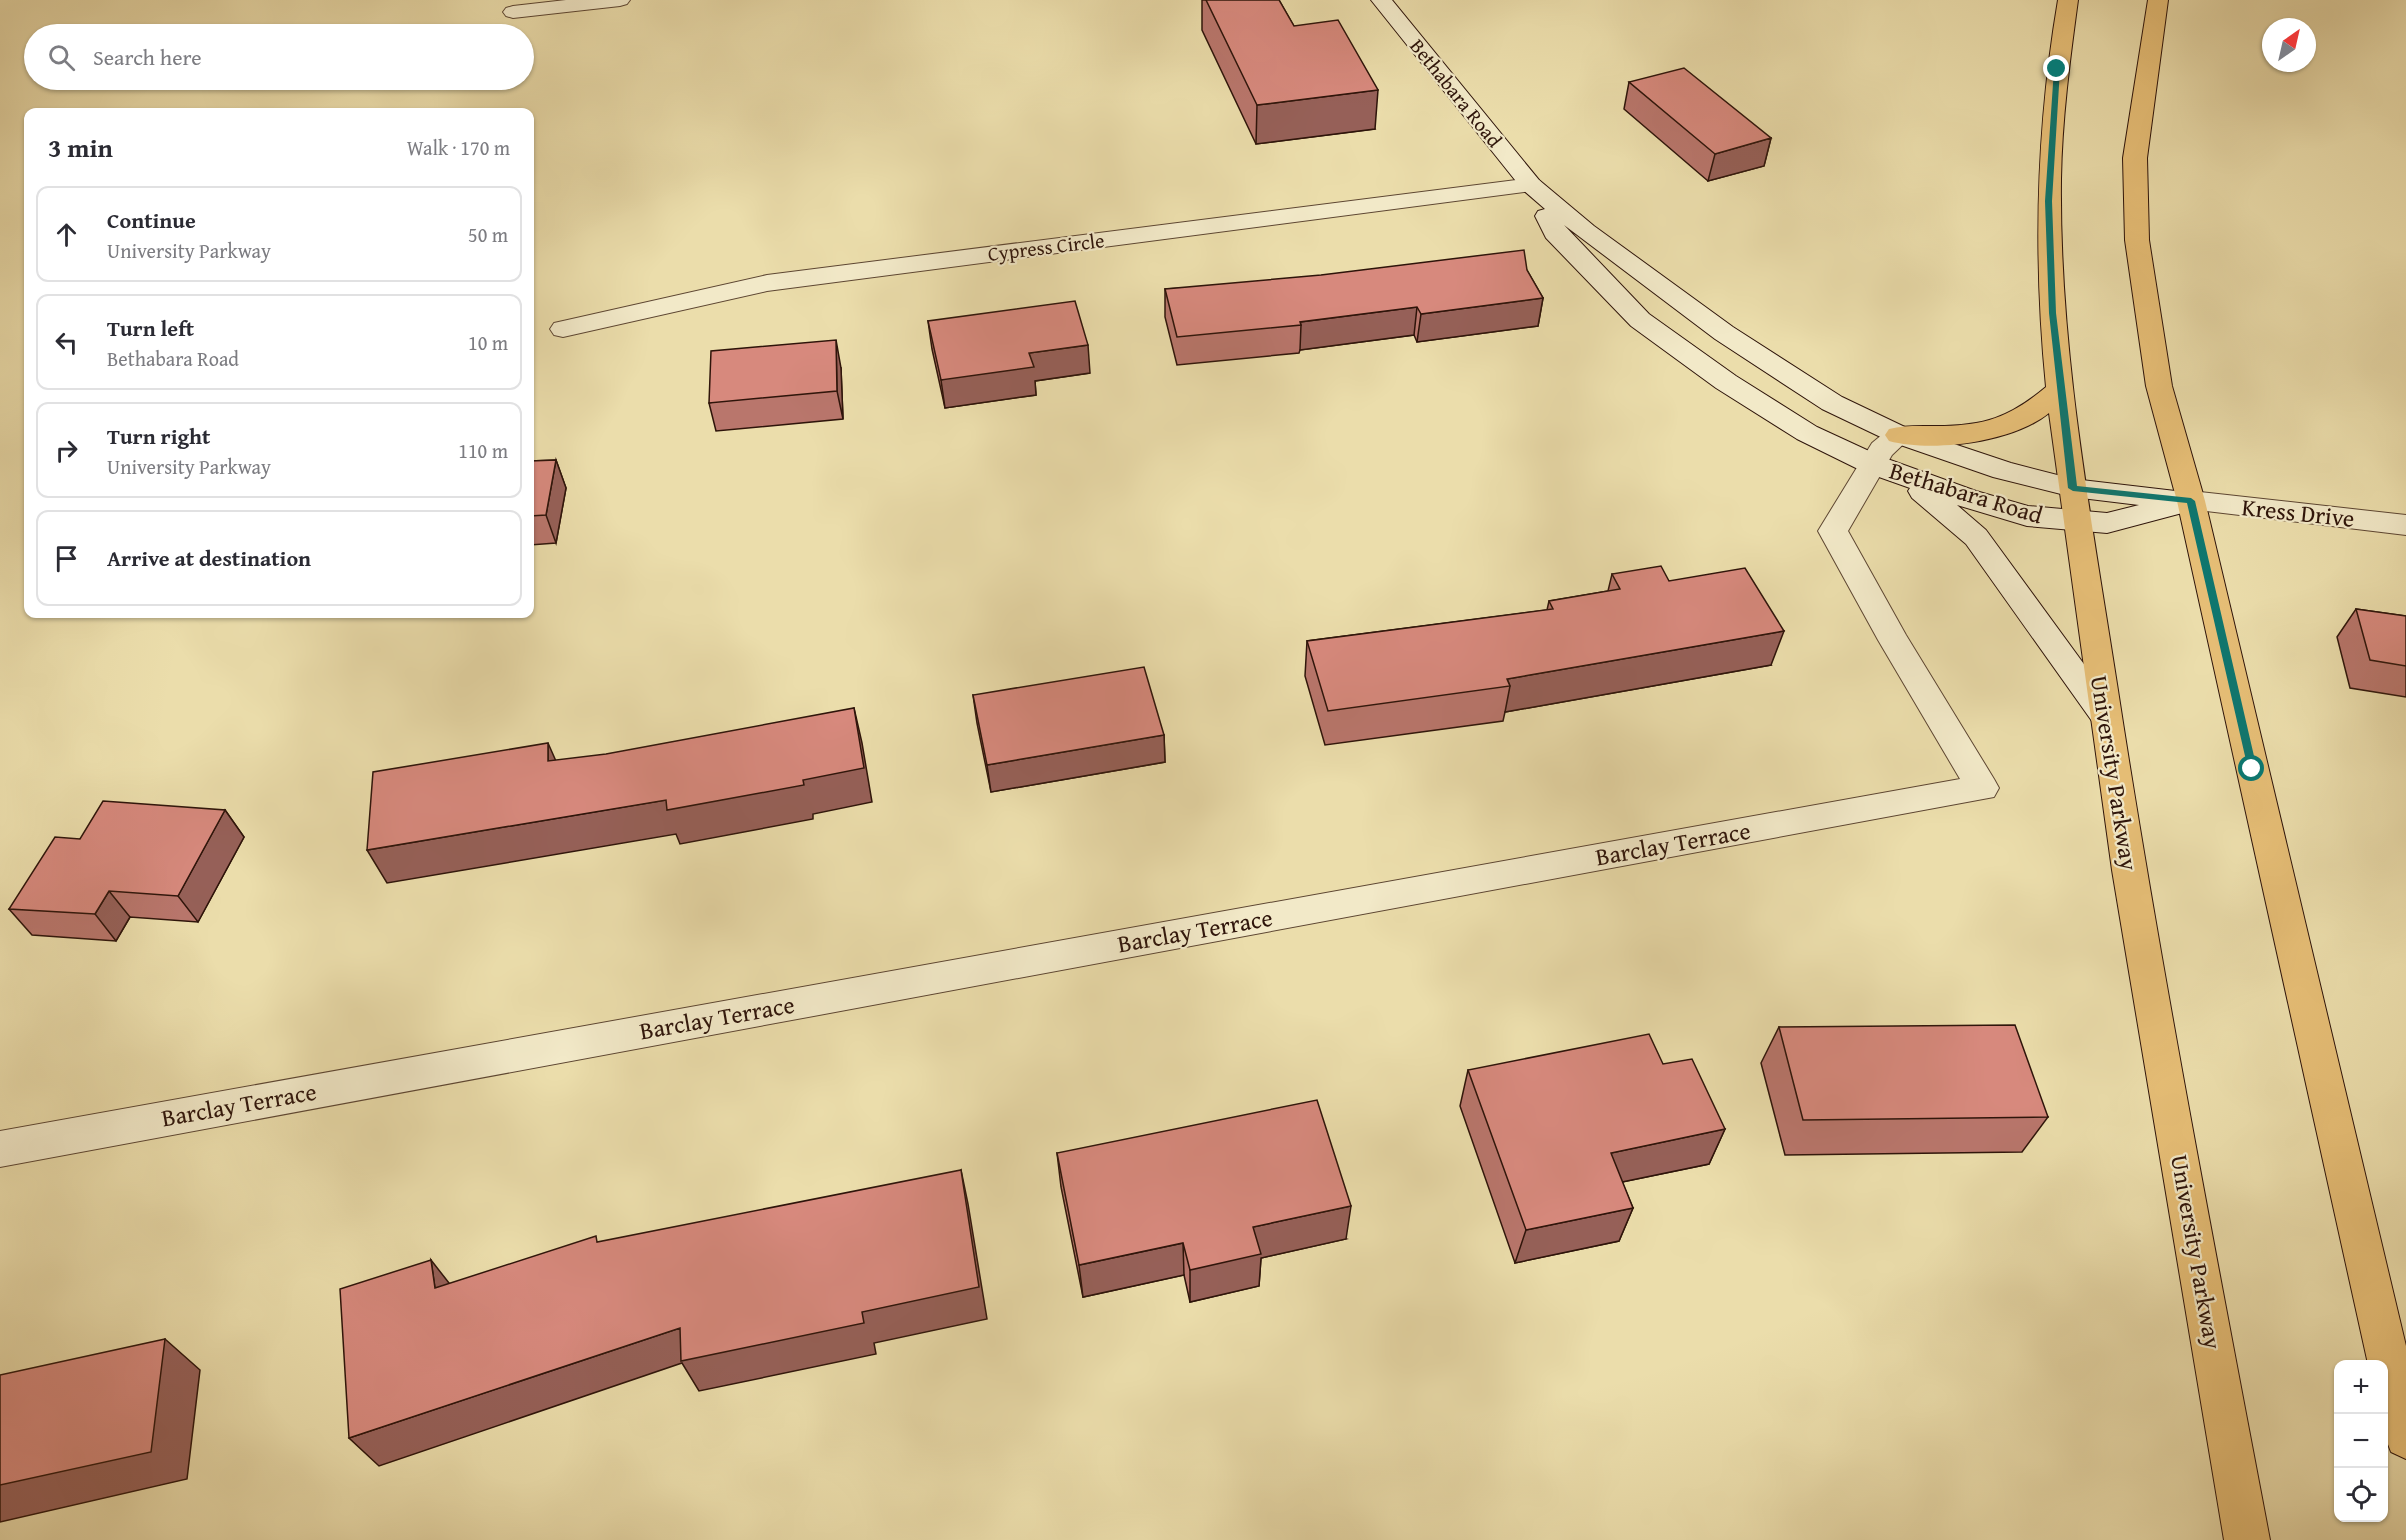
<!DOCTYPE html>
<meta charset="utf-8">
<style>
body{margin:0;font-family:"Gentium Book Plus",serif;background:#f7f7f7;color:#2b2b33}
.controls{position:absolute;right:18px;bottom:18px;display:grid;overflow:hidden;border-radius:12px;box-shadow:0 2px 4px #0004}
.controls button{width:54px;height:54px;display:grid;place-items:center;padding:0;border:0;border-bottom:2px solid #e1e1e2;background:#fff;color:#2b2b33;font:30px sans-serif}
.compass{position:absolute;left:2262px;top:18px;width:54px;height:54px;border-radius:50%;background:#fff;box-shadow:0 2px 4px #0004;rotate:34deg}
.stop{position:absolute;width:18px;height:18px;margin:-14px;border:4px solid #0f766e;border-radius:50%;background:#fff}
.stop.end{background:#0f766e;border-color:#fff;box-shadow:0 2px 6px #0008}
.list{margin:0;padding:0;list-style:none}
h2{display:flex;justify-content:space-between;align-items:center;height:78px;margin:0;padding:0 24px;font-size:26px}
h2 small{font-size:20px;font-weight:400;color:#7c7c81}
.list li{display:grid;grid-template-columns:39px 1fr auto;gap:18px;align-items:center;box-sizing:border-box;height:96px;margin:0 12px 12px;padding:0 12px;border:2px solid #e1e1e2;border-radius:12px}
.list b{display:block;font-size:22px;white-space:nowrap}
.list p{margin:0;font-size:20px;white-space:nowrap;color:#7c7c81}
.list em{font-size:20px;font-style:normal;color:#7c7c81}
.icon{flex:none;width:33px;height:33px;fill:none;stroke:currentColor;stroke-width:2;stroke-linecap:round;stroke-linejoin:round}
.map{position:relative;flex:none;width:2406px;height:1540px;overflow:hidden}
.search{position:absolute;background:#fff;box-shadow:0 2px 4px #0004;left:24px;top:24px;width:510px;height:66px;display:flex;align-items:center;gap:15px;box-sizing:border-box;padding:0 21px;border-radius:33px;color:#7c7c81;font-size:22px}
.panel{position:absolute;background:#fff;box-shadow:0 2px 4px #0004;left:24px;top:108px;width:510px;height:510px;border-radius:12px}
.map>svg:first-child{display:block}
.lines{fill:none;stroke-linecap:round;stroke-linejoin:round}
.lane-casing{stroke:#5d4632;stroke-width:2}
.street-casing{stroke:#5d4632;stroke-width:2}
.secondary-casing{stroke:#2e140a;stroke-width:2}
.primary-casing{stroke:#2e140a;stroke-width:2}
.lane{fill:#f2e9c8;fill-rule:evenodd}
.street{fill:#f2e9c8;fill-rule:evenodd}
.secondary{fill:#f2e9c8;fill-rule:evenodd}
.primary{fill:#e6be76;fill-rule:evenodd}
.wall{fill:#b9766c;stroke:#2e140a;stroke-width:1.5}
.shaded-wall{fill:#966058;stroke:#2e140a;stroke-width:1.5}
.building{fill:#d7897d;stroke:#2e140a;stroke-width:1.5}
.route{fill:#0f766e}
.labels{text-anchor:middle;stroke-width:4.5;stroke-linejoin:round;paint-order:stroke}
.far-street-label{font-size:20px;fill:#2e140a;stroke:#f2e9c8}
.street-label{font-size:24px;fill:#2e140a;stroke:#f2e9c8}
</style>
<div class="map">
<svg width="2406" height="1540" viewBox="0 0 2406 1540">
<rect width="100%" height="100%" fill="#ebddab"/>
<filter id="stains"><feTurbulence type="fractalNoise" baseFrequency=".00333" numOctaves="4"/><feColorMatrix values="0 0 0 0 .2 0 0 0 0 .09 0 0 0 0 .02 0 0 0 .5 -.17"/></filter>
<radialGradient id="worn" r=".72"><stop offset=".6" stop-color="#630" stop-opacity="0"/><stop offset="1" stop-color="#630" stop-opacity=".3"/></radialGradient>
<g class="lines">
<defs>
<path id="lane" d="M566,0H630L627,4L620,6L513,18L506,16L503,12L506,8L513,6Z"/>
<path id="street" d="M1531,178L1539,180L1543,185L1539,190L767,291L563,337L554,335L550,329L554,323L563,321L767,275Z
M1899,426L1909,429L1913,435L1892,455L1848,531L1906,635L1994,779L1999,788L1994,797L0,1167V1131L1960,779L1878,640L1818,531L1872,443L1889,429Z
M2191,491L2406,515V535L2181,508L2177,501L2181,494Z"/>
<path id="secondary" d="M1371,0H1392L1539,180L1594,226L1733,327L1842,397L1909,429L2011,463L2073,479L2201,494L2205,501L2201,508L2107,533L2027,526L1957,505L1986,530L2116,708L2121,716L2116,724L2105,728L2094,724L1966,544L1912,498L1908,491L1910,488L1862,471L1797,439L1716,388L1631,326L1546,238L1535,216L1538,211L1545,209L1523,190ZM1564,225L1715,339L1822,409L1889,441L1993,477L2073,497L2139,505L2107,513L2028,506L1976,491L1882,457L1817,427L1736,376L1649,314Z"/>
<path id="primary" d="M2058,0H2078C2070,59 2062,119 2061,179C2059,349 2091,516 2117,684C2161,971 2216,1255 2270,1540H2224L2112,870L2049,413C2013,442 1933,453 1889,441L1885,435L1889,429C1904,425 1920,426 1936,426C1984,426 2009,418 2046,387C2033,256 2036,129 2058,0Z
M2148,0H2168L2147,158L2149,240L2172,386L2205,501L2406,1346V1459L2391,1452L2384,1434V1364H2368L2177,501L2146,386L2125,240L2123,158Z"/>
</defs>
<!-- lane casing -->
<use href="#lane" class="lane-casing"/>
<!-- street casing -->
<use href="#street" class="street-casing"/>
<!-- secondary casing -->
<use href="#secondary" class="secondary-casing"/>
<!-- primary casing -->
<use href="#primary" class="primary-casing"/>
<!-- lane -->
<use href="#lane" class="lane"/>
<!-- street -->
<use href="#street" class="street"/>
<!-- secondary -->
<use href="#secondary" class="secondary"/>
<!-- primary -->
<use href="#primary" class="primary"/>
</g>
<!-- wall -->
<path class="wall" d="M1202,0H1279L1294,26L1375,129L1256,144L1202,30Z
M1629,82L1771,138L1764,166L1708,181L1624,109Z
M1527,270L1543,298L1538,326L1417,342L1414,335L1300,350L1299,353L1177,365L1165,317V289Z
M928,321L1090,373L1035,381L1036,395L945,408L932,349Z
M841,368L843,419L716,431L709,403Z
M556,460L566,488L556,543L530,545V461Z
M1612,574L1669,581L1771,665L1505,712L1503,721L1325,745L1305,676L1307,641L1547,610L1549,601L1608,591Z
M2356,609L2406,616V697L2350,688L2337,637Z
M973,695L1164,735L1165,762L991,792L977,723Z
M225,810L244,837L198,922L130,917L116,941L32,935L9,909L80,839Z
M1779,1027L2048,1117L2022,1152L1785,1155L1761,1063Z
M1663,1064L1725,1129L1709,1164L1622,1182L1633,1208L1619,1241L1515,1263L1460,1106L1468,1070Z
M1057,1153L1346,1239L1261,1258L1259,1286L1190,1302L1184,1275L1083,1297L1061,1187Z"/>
<!-- shaded-wall -->
<path class="shaded-wall" d="M1378,90L1375,129L1256,144L1257,105Z
M1771,138L1764,166L1708,181L1715,154Z
M1543,298L1538,326L1417,342L1421,314Z
M1417,307L1414,335L1300,350L1301,325L1300,322Z
M836,340L841,368L843,419L837,391Z
M1088,345L1090,373L1035,381L1036,395L945,408L941,380L1029,353Z
M556,460L566,488L556,543L546,515Z
M1784,631L1771,665L1505,712L1510,686L1507,679Z
M854,708L862,743L872,802L813,814V819L680,844L676,834L387,883L367,850L666,800Z
M1164,735L1165,762L991,792L987,765Z
M548,743L563,777L548,761Z
M225,810L244,837L198,922L178,896Z
M109,891L130,917L116,941L95,914Z
M1725,1129L1709,1164L1598,1187L1611,1153Z
M961,1170L968,1204L987,1319L874,1343L876,1354L699,1391L682,1363L379,1466L349,1438L680,1328L862,1312Z
M1351,1206L1346,1239L1261,1258L1259,1286L1190,1302V1270L1253,1227Z
M1633,1208L1619,1241L1515,1263L1526,1230Z
M1183,1243L1184,1275L1083,1297L1079,1265Z
M431,1260L456,1292L435,1288Z
M165,1339L200,1370L187,1479L0,1522V1485Z"/>
<!-- building -->
<path class="building" d="M1206,0H1279L1294,26L1338,20L1378,90L1257,105Z
M1684,68L1771,138L1715,154L1629,82Z
M1524,250L1527,270L1543,298L1421,314L1417,307L1300,322L1301,325L1177,337L1165,289L1321,275Z
M1075,301L1088,345L1029,353L1034,367L941,380L928,321Z
M836,340L837,391L709,403L711,351Z
M556,460L546,515L530,516V461Z
M1661,566L1669,581L1745,568L1784,631L1507,679L1510,686L1328,711L1307,641L1553,609L1549,601L1620,589L1612,574Z
M2356,609L2406,616V666L2370,660Z
M1144,667L1164,735L987,765L973,695Z
M854,708L864,768L803,780L804,785L667,810L666,800L367,850L373,772L548,743V761L606,754Z
M103,801L225,810L178,896L109,891L95,914L9,909L55,837L80,839Z
M2015,1025L2048,1117L1803,1120L1779,1027Z
M1649,1034L1663,1064L1692,1059L1725,1129L1611,1153L1633,1208L1526,1230L1468,1070Z
M1317,1100L1351,1206L1253,1227L1261,1254L1190,1270L1183,1243L1079,1265L1057,1153Z
M961,1170L979,1287L862,1312L864,1323L681,1361L680,1328L349,1438L340,1289L431,1260L435,1288L596,1236L597,1242Z
M165,1339L151,1452L0,1485V1375Z"/>
<!-- route -->
<path class="route" d="M2057,67L2060,69L2052,201L2056,313L2077,486L2191,498L2195,501L2257,769L2252,772L2248,769L2187,503L2073,491L2068,488L2049,313L2045,201L2054,69Z"/>
<g class="labels">
<!-- far-street labels -->
<g class="far-street-label">
<text transform="translate(1456 93) rotate(51)" y="7">Bethabara Road</text>
<text transform="translate(1046 247) rotate(-7)" y="7">Cypress Circle</text>
</g>
<!-- street labels -->
<g class="street-label">
<text transform="translate(1966 493) rotate(17)" y="8">Bethabara Road</text>
<text transform="translate(2298 513) rotate(6)" y="8">Kress Drive</text>
<text transform="translate(2114 773) rotate(81)" y="8">University Parkway</text>
<text transform="translate(1673 844) rotate(-10)" y="8">Barclay Terrace</text>
<text transform="translate(1195 931) rotate(-10)" y="8">Barclay Terrace</text>
<text transform="translate(717 1018) rotate(-10)" y="8">Barclay Terrace</text>
<text transform="translate(239 1105) rotate(-10)" y="8">Barclay Terrace</text>
<text transform="translate(2196 1252) rotate(80)" y="8">University Parkway</text>
</g>
</g>
<rect width="100%" height="100%" filter="url(#stains)"/>
<rect width="100%" height="100%" fill="url(#worn)"/>
</svg>
<div class="controls">
<button>+</button>
<button>−</button>
<button><svg class="icon" aria-label="locate" viewBox="0 0 24 24"><circle cx="12" cy="12" r="6"/><path d="M12 2v4M12 18v4M2 12h4M18 12h4"/></svg></button>
</div>
<svg class="compass" viewBox="-18 -18 36 36"><path d="M0-13l5 13h-10z" fill="#e53935"/><path d="M0 13l5-13h-10z" fill="#7c7c81"/></svg>
<div class="stop" style="left:2252px;top:769px"></div>
<div class="stop end" style="left:2057px;top:69px"></div>
<div class="search"><svg class="icon" aria-label="search" viewBox="0 0 24 24"><circle cx="10" cy="10" r="6"/><path d="M15 15l6 6"/></svg>Search here</div>
<section class="panel">
<h2>3 min<small>Walk · 170 m</small></h2>
<ul class="list">
<li><svg class="icon" aria-label="ahead" viewBox="0 0 24 24"><path d="M12 20V5M6 11l6-6 6 6"/></svg><div><b>Continue</b><p>University Parkway</p></div><em>50 m</em></li>
<li><svg class="icon" aria-label="left" viewBox="0 0 24 24"><path d="M17 20v-9H6M10 6l-5 5 5 5"/></svg><div><b>Turn left</b><p>Bethabara Road</p></div><em>10 m</em></li>
<li><svg class="icon" aria-label="right" viewBox="0 0 24 24"><path d="M7 20v-9h11M14 6l5 5-5 5"/></svg><div><b>Turn right</b><p>University Parkway</p></div><em>110 m</em></li>
<li><svg class="icon" aria-label="arrive" viewBox="0 0 24 24"><path d="M6 21V4h12l-3 4 3 4H6"/></svg><div><b>Arrive at destination</b></div></li>
</ul>
</section>
</div>
